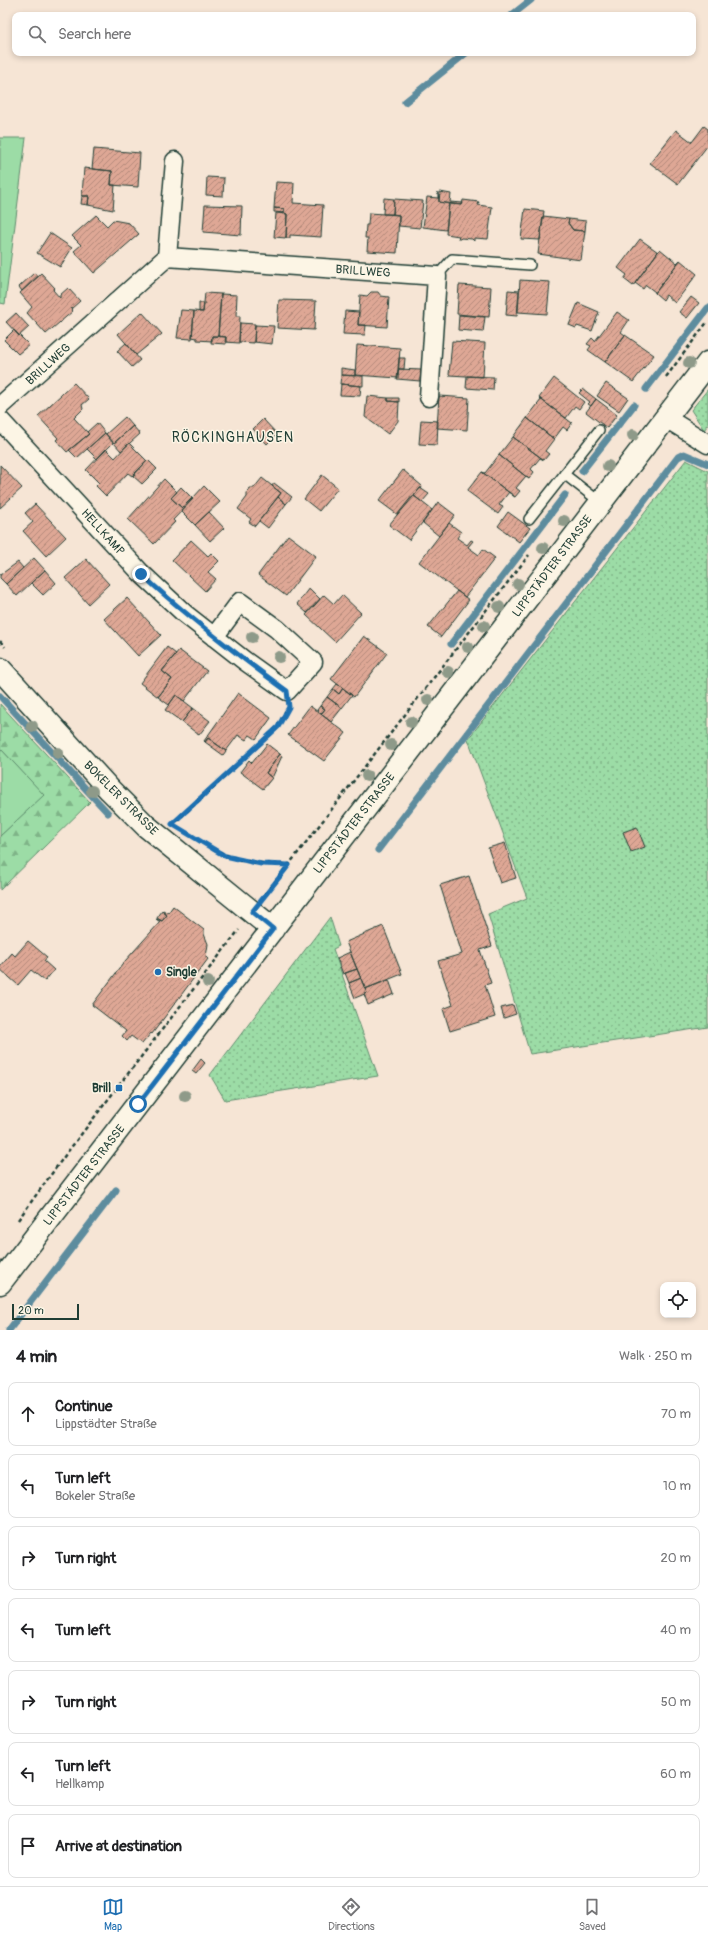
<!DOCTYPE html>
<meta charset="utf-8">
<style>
body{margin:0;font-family:Pangolin,sans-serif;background:#f2f2f2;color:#202124}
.controls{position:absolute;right:12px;bottom:12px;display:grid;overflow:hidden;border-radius:8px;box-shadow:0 2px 6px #0003}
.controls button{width:36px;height:36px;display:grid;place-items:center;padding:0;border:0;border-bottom:1px solid #e0e0e0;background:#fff;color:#202124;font:20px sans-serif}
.scale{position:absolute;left:12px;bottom:10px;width:67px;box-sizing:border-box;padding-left:4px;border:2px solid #1f3d34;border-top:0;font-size:11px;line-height:14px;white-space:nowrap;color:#1f3d34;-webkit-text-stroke:3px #fcf5e5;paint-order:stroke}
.stop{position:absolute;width:12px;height:12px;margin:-9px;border:3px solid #1f6fb2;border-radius:50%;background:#fff}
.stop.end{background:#1f6fb2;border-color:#fff;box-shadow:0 1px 4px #0008}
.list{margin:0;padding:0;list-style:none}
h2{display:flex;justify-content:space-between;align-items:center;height:52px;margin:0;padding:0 16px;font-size:17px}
h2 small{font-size:13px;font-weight:400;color:#757577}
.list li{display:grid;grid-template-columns:26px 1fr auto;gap:12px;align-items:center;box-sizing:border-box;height:64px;margin:0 8px 8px;padding:0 8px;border:1px solid #e0e0e0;border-radius:8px}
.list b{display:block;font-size:15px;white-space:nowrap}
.list p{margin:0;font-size:13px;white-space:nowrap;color:#757577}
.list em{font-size:13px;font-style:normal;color:#757577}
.icon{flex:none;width:22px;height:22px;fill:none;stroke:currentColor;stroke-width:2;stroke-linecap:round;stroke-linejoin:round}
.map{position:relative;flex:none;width:708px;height:1330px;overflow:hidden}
.search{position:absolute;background:#fff;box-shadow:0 2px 6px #0003;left:12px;right:12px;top:12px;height:44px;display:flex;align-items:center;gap:10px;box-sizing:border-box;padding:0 14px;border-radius:8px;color:#757577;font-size:15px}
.sheet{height:556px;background:#fff}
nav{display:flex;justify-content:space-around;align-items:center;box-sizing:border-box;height:56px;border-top:1px solid #e0e0e0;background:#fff;font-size:11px;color:#757577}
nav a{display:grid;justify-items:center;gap:2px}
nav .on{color:#1f6fb2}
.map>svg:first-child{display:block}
.grass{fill:url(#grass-dots);stroke:#5e8c6d}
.forest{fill:url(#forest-firs);stroke:#5e8c6d}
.pitch{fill:#9cdca6;stroke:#5e8c6d}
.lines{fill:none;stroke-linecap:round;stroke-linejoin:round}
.stream{stroke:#5d8c9e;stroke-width:7}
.building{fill:url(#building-hatch);stroke:#1f3d34}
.lane-casing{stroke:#1f3d34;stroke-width:12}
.street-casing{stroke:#1f3d34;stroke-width:21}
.secondary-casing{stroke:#1f3d34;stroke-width:25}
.path{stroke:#1f3d34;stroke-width:2.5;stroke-dasharray:4 3;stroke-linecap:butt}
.lane{stroke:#fcf5e5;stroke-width:9}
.street{stroke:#fcf5e5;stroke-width:18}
.secondary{stroke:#fcf5e5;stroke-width:22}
.tree{fill:#8e9a89}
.route{stroke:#1f6fb2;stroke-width:5}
.poi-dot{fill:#1f6fb2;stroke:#fcf5e5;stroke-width:1.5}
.labels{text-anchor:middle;stroke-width:3;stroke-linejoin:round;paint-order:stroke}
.street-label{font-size:12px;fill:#1f3d34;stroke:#fcf5e5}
.poi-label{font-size:12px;font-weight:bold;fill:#1f3d34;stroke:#fcf5e5;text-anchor:start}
.quarter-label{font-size:14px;letter-spacing:1px;fill:#1f3d34;stroke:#fcf5e5}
</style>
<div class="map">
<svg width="708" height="1330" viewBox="0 0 708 1330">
<defs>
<pattern id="grass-dots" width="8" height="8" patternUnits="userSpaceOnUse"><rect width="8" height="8" fill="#9cdca6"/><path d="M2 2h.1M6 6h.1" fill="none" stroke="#7fb488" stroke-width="1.8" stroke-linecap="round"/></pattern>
<pattern id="forest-firs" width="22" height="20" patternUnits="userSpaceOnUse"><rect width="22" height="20" fill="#9cdca6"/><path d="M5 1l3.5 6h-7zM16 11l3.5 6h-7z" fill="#7fb488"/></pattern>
<pattern id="building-hatch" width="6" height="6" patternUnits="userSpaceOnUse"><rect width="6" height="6" fill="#dea795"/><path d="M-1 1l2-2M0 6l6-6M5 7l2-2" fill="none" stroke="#b3897a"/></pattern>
</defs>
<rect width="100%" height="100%" fill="#f6e5d5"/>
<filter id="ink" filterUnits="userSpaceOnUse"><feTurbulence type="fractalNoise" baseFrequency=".025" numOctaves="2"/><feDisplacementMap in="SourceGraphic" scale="8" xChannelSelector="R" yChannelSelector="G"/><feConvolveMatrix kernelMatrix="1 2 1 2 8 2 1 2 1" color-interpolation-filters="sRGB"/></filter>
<g filter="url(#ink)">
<!-- grass -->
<path class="grass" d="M708,389V425L704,430L691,410Z
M686,460L708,471V1027L530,1054L488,914L527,898L468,739Z
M330,917L339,946L333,949L378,1076L225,1100L210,1075Z"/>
<!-- forest -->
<path class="forest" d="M0,704L90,802L0,890V836L43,795L0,748Z"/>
<!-- pitch -->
<path class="pitch" d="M0,138H26L5,304L0,303Z
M0,748L44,795L0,836Z"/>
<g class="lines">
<!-- stream -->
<path class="stream" d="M512,15L531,0
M405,102L466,53
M646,389L708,308
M582,471L634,405
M451,644L565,495
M0,696L108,813
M378,850L678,457L684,454L708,464
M9,1330L116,1190"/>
</g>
<!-- building -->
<path class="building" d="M704,126L708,129V145L678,184L650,163L676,130L692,142Z
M94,149L140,153L138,187L111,185L112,171L92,169Z
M84,168L112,171L111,185H115L113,210L88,205L89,196H82Z
M207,177L224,178L223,196L206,195Z
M276,182L294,183L293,203L323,205L321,237L290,235V238H286L287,214L284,213V209L274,208Z
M438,192L439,202L449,204L446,230L423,227L427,197L438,198Z
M440,192L451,194L450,202L463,203L462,205L439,202Z
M82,196H89L88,205L81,204Z
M384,198L394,199L393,214H383Z
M394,199L423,201L420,228L399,226V215L393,214Z
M463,200L479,202L478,205L492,207L488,239L474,238V241L472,239L461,238L460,239H458L459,236L446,234L449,204L462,205Z
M205,205L242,206L241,235L203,232Z
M274,208L284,209V213L274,212Z
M525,209L544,211L540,240L521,239Z
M276,213L287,214L286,238L274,237Z
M369,213L399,215L397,253L367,251L368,238H365L366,225H368Z
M96,215L107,226L113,220L129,223L139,234L94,273L74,251L81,245L72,236Z
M543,216L569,219L568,223L573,230L585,231L581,260L538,254Z
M569,219L586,221L585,231L573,230L568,223Z
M50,233L72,248L60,267L37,253Z
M640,239L658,252L660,249L633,286L624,279L627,275L618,268Z
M660,249L677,263L680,260L655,293V292L646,285L643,289L635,283Z
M680,260L697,274L675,303L666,295L663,300L655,293Z
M34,273L39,276L22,291L19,287Z
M41,273L55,288L53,290L60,298V295L68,288L80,301L71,309L73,311L46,334L27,313L32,307L20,293Z
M520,280L550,282L547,314L518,312Z
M459,285L491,287L489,317L457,314Z
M508,290L519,291L517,316L506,315Z
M371,292H378L381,296L389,297L387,327L358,325L360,295L367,296Z
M205,293L221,294L218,336H212V341L197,340V338L192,337L194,311L203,312Z
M221,294L237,295L236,316H240L239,343L225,342L226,337L218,336Z
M691,297L699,303L687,318L679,312Z
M279,300L316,301L314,330L277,328Z
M199,303H204L203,312H199Z
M578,303L599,312L592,331L577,326L576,328L569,325Z
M181,310L194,311L192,339L177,338Z
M345,311L359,312L358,325H366L365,335L343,334Z
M142,312L162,334L136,355L118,334Z
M617,312L629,320L621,332L625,335L605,362L588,350L591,346L587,344L592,338L595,341Z
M16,313L29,327L19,336L6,322Z
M459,315L485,317L483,332L458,330Z
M240,323L255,324L254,343L239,342Z
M255,325L274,326L272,344L254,342Z
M14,330L29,345L18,354L4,340Z
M625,335L654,355L633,382L605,362Z
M212,336L226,337V344L211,343Z
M452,341L485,343L483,377L449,375Z
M126,343L140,360L132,367L117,351Z
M357,345L400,348L398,378L355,375Z
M399,358H405L404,369H398Z
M341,368L355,370V376L341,375Z
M398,369L421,370L420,381L397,379Z
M341,375L363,376V386L340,384Z
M467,376L494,377L493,390L466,388Z
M554,378L584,402L579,409L575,406L566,418L539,398Z
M74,383L89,399L82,405L83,409L74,418L89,434L67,452L56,440L58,438L38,416Z
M606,383L628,398L619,411L597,396Z
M341,384L361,386L360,396L340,395Z
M583,389L596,399L591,406L588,404L590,402L579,393Z
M367,396L388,398V401L399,402L398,421L388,434L365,417Z
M439,396L469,398L467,430L437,428Z
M388,398H399V402L388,401Z
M539,398L572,423L567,430L563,427L554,439L527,418L541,400Z
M596,399L617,415L607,428L586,412Z
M125,417L133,426L114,443L106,434Z
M527,418L554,439L545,451L549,454L544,460L513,437Z
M263,419L277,434L267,444L253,429Z
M421,420L438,421L437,445L419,444Z
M97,423L105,433L77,458L69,450L89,434L87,432Z
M133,426L140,434L121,451L114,443Z
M105,433L113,443L97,459L87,449Z
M513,437L544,460L540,458L531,469L534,472L529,479L499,455Z
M129,443L147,461L132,476L128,473L106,496L96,486L99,483L86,470L106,449L115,458Z
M499,455L529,479L526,476L516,488L520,491L515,497L482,472L485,473Z
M148,460L157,469L142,484L133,476Z
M0,465L22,488L0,508Z
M403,470L422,486L398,515L379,501Z
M482,472L515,497L509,492L499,505L503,507L498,514L467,491Z
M322,475L338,488L319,511L304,499Z
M262,478L281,493L255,526L249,522L251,519L238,509L247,497V493L250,488H254Z
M164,479L177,492L171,498L182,508L192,498L193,499L173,520L175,522L154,544L128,519Z
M274,483L292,497L286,504L278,497L281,493L272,486Z
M204,486L220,502L195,525L181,511Z
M181,487L192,498L182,508L171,498Z
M420,488L429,494L422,502L414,496Z
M413,495L432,510L409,540L389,525Z
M278,497L286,504L268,528L259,521Z
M438,502L455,515L439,536L423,523Z
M35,504L66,537L46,556L23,531L33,522L25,513Z
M209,512L224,528L210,541L195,525Z
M508,512L530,528L519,542L498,526Z
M449,523L461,532L457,538L467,545L471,540L473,541L468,547L479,555L483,549L495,558L465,597L419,562Z
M288,535L316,556L286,596L258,575Z
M191,540L208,556L211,553L219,561L208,572L216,579L205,591L172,560Z
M34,558L45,570L17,596L6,584Z
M86,559L109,584L88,604L65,578Z
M18,562L23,568L6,584L0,578V575Z
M45,570L56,583L43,595L31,583Z
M309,588L320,599L307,613L297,604Z
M457,591L469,600L441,637L428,627Z
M324,595L334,604L342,595L361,613L335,642L306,615Z
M127,598L161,635L138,656L104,619Z
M364,636L387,653L354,697L331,679Z
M167,647L176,654L162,671L172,679L158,697L140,683Z
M179,650L207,671L184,701L176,695L169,705L158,697L172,679L162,671Z
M337,684L343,688L339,694L333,689Z
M343,688L352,695L342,708L327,697L333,689L339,694Z
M238,693L271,718L256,739L250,735L246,740L238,735L226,751L208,738L205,742L204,741Z
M176,695L193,708L182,722L165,710Z
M327,697L342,708L331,722L321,714L325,709L320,706Z
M310,706L346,733L324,761L288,735Z
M320,706L325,709L321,714L317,710Z
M193,708L210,721L199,735L182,722Z
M208,738L226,751L223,755L205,742Z
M267,744L280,754L266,773L272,778L263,789L240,772L249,760L252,763Z
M280,754L282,756L272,778L266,773Z
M637,827L645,847L631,852L623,832Z
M505,843L516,878L500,883L488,848Z
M469,876L492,946L480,950L491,983L485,985L495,1017L450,1031L443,1009L453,1005L438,961L462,954L440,885Z
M173,906L204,930V934L208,944L206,957L208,959L152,1034L151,1033L142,1044L131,1036L127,1041L122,1036L126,1031L92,1005L125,961L160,922L156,919L162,921L167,915L162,911L163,910L168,913Z
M162,911L167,915L162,921L157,918Z
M383,926L402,974L365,989L346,942Z
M28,941L47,957L44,961L54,970L45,981L31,970L18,985L0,969V967L12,953L15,956Z
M350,952L357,969L343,974L337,958Z
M357,969L361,978L349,983L345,973Z
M361,978L367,993L355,998L349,983Z
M389,980L394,994L368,1005L364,994L367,993L365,989Z
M513,1005L516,1014L504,1018L501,1008Z
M201,1059L205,1063L196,1074L192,1071Z"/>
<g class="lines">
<defs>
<path id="lane" d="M437,276L452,259L530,265
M564,474L600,502
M529,519L599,430"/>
<path id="street" d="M167,257L437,276L429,397
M0,406L167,257L175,161
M666,418L708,444
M0,420L141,573L185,614L245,661L287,691L313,662L277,629L240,602L214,637"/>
<path id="secondary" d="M0,669L110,790L146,826L273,929
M0,1283L708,363"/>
</defs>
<!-- lane casing -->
<use href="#lane" class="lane-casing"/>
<!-- street casing -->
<use href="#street" class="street-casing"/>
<!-- secondary casing -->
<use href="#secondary" class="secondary-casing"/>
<!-- path -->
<path class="path" d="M666,377L708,321
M0,641L5,647
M176,821L278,727L286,711
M213,849C236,862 263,864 289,865
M266,894L529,555
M18,1220L66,1154L239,930"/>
<!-- lane -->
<use href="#lane" class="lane"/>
<!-- street -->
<use href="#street" class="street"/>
<!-- secondary -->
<use href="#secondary" class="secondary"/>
</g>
<!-- trees -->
<g class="tree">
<circle cx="689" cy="363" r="6"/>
<circle cx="633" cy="435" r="6"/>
<circle cx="608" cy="466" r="6"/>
<circle cx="564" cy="521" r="6"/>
<circle cx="543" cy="548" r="6"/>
<circle cx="518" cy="584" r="6"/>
<circle cx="499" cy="607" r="6"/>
<circle cx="484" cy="626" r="6"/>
<circle cx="252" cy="637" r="6"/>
<circle cx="468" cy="647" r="6"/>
<circle cx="279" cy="657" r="6"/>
<circle cx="448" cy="672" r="6"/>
<circle cx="428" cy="700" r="6"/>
<circle cx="411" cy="722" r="6"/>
<circle cx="32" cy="726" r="6"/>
<circle cx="391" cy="745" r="6"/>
<circle cx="58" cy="753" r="6"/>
<circle cx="367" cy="776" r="6"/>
<circle cx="92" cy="791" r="6"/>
<circle cx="208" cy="982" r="6"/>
<circle cx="185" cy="1096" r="6"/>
</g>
</g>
<g class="lines" filter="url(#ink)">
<!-- route -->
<path class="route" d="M138,1104L273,929L252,912L289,865L261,864L225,856L172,824L278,727L289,707L287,691C236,654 187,616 141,574"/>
</g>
<!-- markers -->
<g class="poi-dot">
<circle cx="158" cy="972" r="4"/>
<rect x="115" y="1084" width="8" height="8" rx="2"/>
</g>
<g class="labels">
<!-- street labels -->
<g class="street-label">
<text transform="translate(363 271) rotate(4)" y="4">BRILLWEG</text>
<text transform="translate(48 364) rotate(-42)" y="4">BRILLWEG</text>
<text transform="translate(103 532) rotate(48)" y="4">HELLKAMP</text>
<text transform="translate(552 566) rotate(-53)" y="4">LIPPSTÄDTER STRASSE</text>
<text transform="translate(121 798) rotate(45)" y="4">BOKELER STRASSE</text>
<text transform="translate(354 823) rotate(-52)" y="4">LIPPSTÄDTER STRASSE</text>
<text transform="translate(84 1175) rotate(-52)" y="4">LIPPSTÄDTER STRASSE</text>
</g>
<!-- poi labels -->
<g class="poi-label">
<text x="166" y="976">Single</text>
<text x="111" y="1092" text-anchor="end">Brill</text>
</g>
<!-- quarter labels -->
<g class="quarter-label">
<text x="233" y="442">RÖCKINGHAUSEN</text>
</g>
</g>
</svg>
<div class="controls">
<button><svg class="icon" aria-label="locate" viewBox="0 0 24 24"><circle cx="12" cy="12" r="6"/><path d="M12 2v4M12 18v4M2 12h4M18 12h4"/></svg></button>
</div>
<div class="scale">20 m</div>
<div class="stop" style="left:138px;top:1104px"></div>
<div class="stop end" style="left:141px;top:574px"></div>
<div class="search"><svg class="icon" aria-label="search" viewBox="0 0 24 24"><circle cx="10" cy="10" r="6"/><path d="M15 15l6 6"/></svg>Search here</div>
</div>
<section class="sheet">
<h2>4 min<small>Walk · 250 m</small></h2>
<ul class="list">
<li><svg class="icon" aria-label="ahead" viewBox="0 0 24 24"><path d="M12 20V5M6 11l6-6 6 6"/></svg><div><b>Continue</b><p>Lippstädter Straße</p></div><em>70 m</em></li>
<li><svg class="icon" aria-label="left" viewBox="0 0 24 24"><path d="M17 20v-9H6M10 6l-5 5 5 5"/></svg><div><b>Turn left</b><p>Bokeler Straße</p></div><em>10 m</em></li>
<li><svg class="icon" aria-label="right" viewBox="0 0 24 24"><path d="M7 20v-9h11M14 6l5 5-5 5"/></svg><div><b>Turn right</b></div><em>20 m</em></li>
<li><svg class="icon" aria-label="left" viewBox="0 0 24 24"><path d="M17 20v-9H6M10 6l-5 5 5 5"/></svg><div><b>Turn left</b></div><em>40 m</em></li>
<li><svg class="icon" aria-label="right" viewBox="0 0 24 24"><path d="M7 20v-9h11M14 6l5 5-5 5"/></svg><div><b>Turn right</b></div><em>50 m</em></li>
<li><svg class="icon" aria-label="left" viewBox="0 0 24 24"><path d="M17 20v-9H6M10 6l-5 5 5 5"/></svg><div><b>Turn left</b><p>Hellkamp</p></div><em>60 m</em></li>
<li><svg class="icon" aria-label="arrive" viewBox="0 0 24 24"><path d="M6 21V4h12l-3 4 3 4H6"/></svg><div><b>Arrive at destination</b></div></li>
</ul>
</section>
<nav>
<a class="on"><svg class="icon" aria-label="map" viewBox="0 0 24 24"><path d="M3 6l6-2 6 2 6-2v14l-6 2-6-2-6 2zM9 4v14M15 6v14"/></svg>Map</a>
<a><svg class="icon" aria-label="directions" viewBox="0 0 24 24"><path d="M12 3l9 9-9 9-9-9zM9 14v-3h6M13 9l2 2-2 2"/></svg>Directions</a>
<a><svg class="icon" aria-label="saved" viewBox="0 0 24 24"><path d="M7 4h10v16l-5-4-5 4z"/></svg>Saved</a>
</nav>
